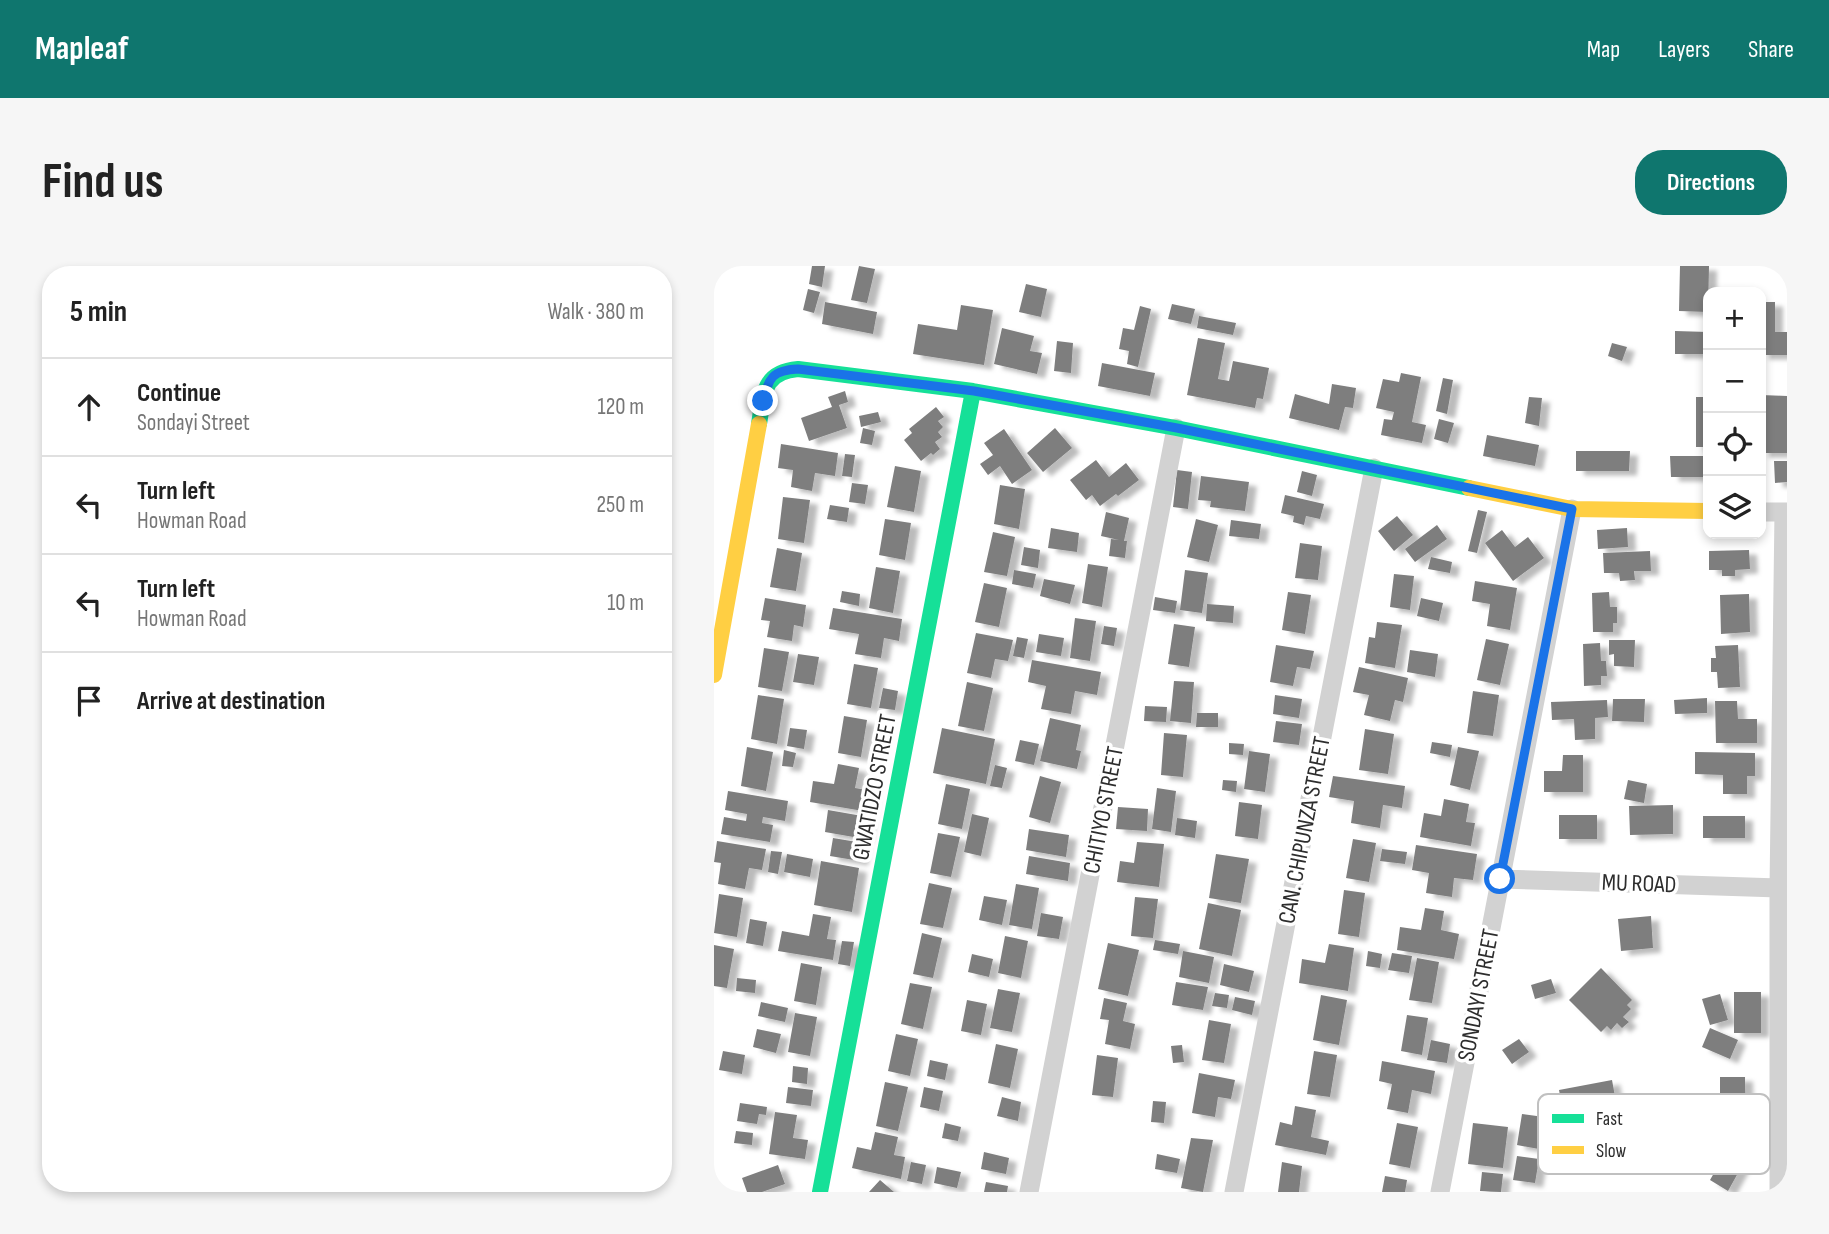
<!DOCTYPE html>
<meta charset="utf-8">
<style>
body{margin:0;font-family:"Sofia Sans Condensed",sans-serif;background:#f6f6f6;color:#222}
.controls{position:absolute;right:21px;top:21px;display:grid;overflow:hidden;border-radius:14px;box-shadow:0 4px 10px #0003}
.controls button{width:63px;height:63px;display:grid;place-items:center;padding:0;border:0;border-bottom:2px solid #e0e0e0;background:#fff;color:#222;font:35px sans-serif}
.stop{position:absolute;width:21px;height:21px;margin:-16px;border:5px solid #1a73e8;border-radius:50%;background:#fff}
.stop.end{background:#1a73e8;border-color:#fff;box-shadow:0 2px 7px #0008}
.list{margin:0;padding:0;list-style:none}
h2{display:flex;justify-content:space-between;align-items:center;height:91px;margin:0;padding:0 28px;font-size:30px}
h2 small{font-size:23px;font-weight:400;color:#767676}
.list li{display:grid;grid-template-columns:46px 1fr auto;gap:21px;align-items:center;box-sizing:border-box;height:98px;padding:0 28px;border-top:2px solid #e0e0e0}
.list b{display:block;font-size:26px;white-space:nowrap}
.list p{margin:0;font-size:23px;white-space:nowrap;color:#767676}
.list em{font-size:23px;font-style:normal;color:#767676}
.icon{flex:none;width:38px;height:38px;fill:none;stroke:currentColor;stroke-width:2;stroke-linecap:round;stroke-linejoin:round}
.map{position:relative;flex:none;width:1073px;height:926px;overflow:hidden;border-radius:28px}
header{display:flex;align-items:center;gap:42px;box-sizing:border-box;height:98px;padding:0 35px;background:#0f766e;color:#fff}
header strong{font-size:33px}
nav{display:flex;gap:38px;margin-inline-start:auto;font-size:24px}
.intro{display:flex;align-items:center;justify-content:space-between;box-sizing:border-box;height:168px;padding:0 42px}
h1{margin:0;font-size:49px}
.button{padding:18px 32px;border-radius:28px;background:#0f766e;color:#fff;font-size:24px;font-weight:700}
main{display:flex;gap:42px;padding:0 42px}
aside{flex:1;background:#fff;border-radius:28px;box-shadow:0 4px 10px #0003}
.map>svg:first-child{display:block}
.building{fill:#7e7e7e;filter:url(#shadow)}
.lines{fill:none;stroke-linecap:round;stroke-linejoin:round}
.street{stroke:#d2d2d2;stroke-width:19}
.fast{stroke:#16e098;stroke-width:16}
.slow{stroke:#ffcf43;stroke-width:16}
.route{stroke:#1a73e8;stroke-width:9}
.labels{text-anchor:middle;stroke-width:7;stroke-linejoin:round;paint-order:stroke}
.street-label{font-size:24px;fill:#2d2d2d;stroke:#fff}
.key{fill:#fff;stroke:#c0c0c0;stroke-width:2}
.key-label{font-size:19px;fill:#2d2d2d}
</style>
<header>
<strong>Mapleaf</strong>
<nav><a>Map</a><a>Layers</a><a>Share</a></nav>
</header>
<div class="intro"><h1>Find us</h1><a class="button">Directions</a></div>
<main>
<aside>
<h2>5 min<small>Walk · 380 m</small></h2>
<ul class="list">
<li><svg class="icon" aria-label="ahead" viewBox="0 0 24 24"><path d="M12 20V5M6 11l6-6 6 6"/></svg><div><b>Continue</b><p>Sondayi Street</p></div><em>120 m</em></li>
<li><svg class="icon" aria-label="left" viewBox="0 0 24 24"><path d="M17 20v-9H6M10 6l-5 5 5 5"/></svg><div><b>Turn left</b><p>Howman Road</p></div><em>250 m</em></li>
<li><svg class="icon" aria-label="left" viewBox="0 0 24 24"><path d="M17 20v-9H6M10 6l-5 5 5 5"/></svg><div><b>Turn left</b><p>Howman Road</p></div><em>10 m</em></li>
<li><svg class="icon" aria-label="arrive" viewBox="0 0 24 24"><path d="M6 21V4h12l-3 4 3 4H6"/></svg><div><b>Arrive at destination</b></div></li>
</ul>
</aside>
<div class="map">
<svg width="1073" height="926" viewBox="0 0 1073 926">
<defs>
<filter id="shadow"><feDropShadow dx="8" dy="4.5" stdDeviation="2" flood-color="#0004"/></filter>
</defs>
<rect width="100%" height="100%" fill="#fff"/>
<!-- building -->
<path class="building" d="M98,0H111L108,21L95,18Z
M145,0L161,3L153,37L137,34Z
M966,0H995L994,46L965,45Z
M312,18L333,23L327,51L305,46Z
M94,23L106,26L100,47L89,44Z
M111,36L163,46L159,68L108,58Z
M1047,36H1061V66H1073V89H1047Z
M458,38L481,43L477,58L454,53Z
M247,39L279,44L270,99L199,88L204,58L243,64Z
M426,40L437,43L424,101L413,98L415,85L405,83L409,62L420,64Z
M485,50L522,57L519,69L483,62Z
M288,62L320,70L316,85L328,87L323,108L280,98Z
M961,65L994,66V88H961Z
M484,72L511,77L504,113L515,115L519,95L555,102L549,133L543,132L541,142L473,129Z
M343,75L359,77L357,107L340,105Z
M898,77L913,81L908,95L894,90Z
M388,97L441,107L436,130L384,120Z
M687,107L707,111L698,156L712,159L708,177L667,169L670,153L678,154L680,146L662,142L669,113L685,116Z
M729,112L739,114L733,148L722,145Z
M618,118L642,122L639,142L631,141L625,164L575,152L581,128L615,138Z
M131,125L134,136L125,139L133,162L95,175L87,152L118,141L114,131Z
M1047,129L1073,130V187H1047Z
M815,131L828,132L825,160L811,157Z
M982,131H994V181H982Z
M222,141L230,151L224,155L229,161L224,166L228,171L221,176L226,183L219,189L217,187L207,195L190,174L198,167L195,163Z
M164,146L167,156L147,161L145,150Z
M725,153L740,157L734,177L720,173Z
M149,162L161,165L158,179L146,177Z
M341,162L358,182L329,206L313,187Z
M290,163L318,204L298,218L286,200L274,209L266,198L279,189L270,177Z
M773,169L825,179L821,200L769,190Z
M67,178L124,187L121,210L101,207L98,225L77,221L79,204L64,202Z
M862,185H916L915,205H862Z
M131,188L141,189L138,211L128,210Z
M956,190H994V211H957Z
M382,194L395,211L412,197L425,214L404,230L402,228L386,240L378,229L372,234L356,214Z
M1060,195H1073V216L1061,217Z
M181,200L207,205L200,246L173,241Z
M463,204L478,206L474,243L459,241Z
M588,205L603,209L598,230L583,226Z
M487,210L535,216L531,245L496,241L497,235L484,234Z
M138,217L154,219L151,238L135,236Z
M286,219L311,223L305,263L280,258Z
M571,229L610,238L606,253L592,250L590,259L579,256L580,250L567,247Z
M69,231L96,234L90,277L64,273Z
M116,239L135,242L133,256L113,253Z
M764,244L773,246L763,287L754,285Z
M392,246L415,252L410,275H413L411,292L395,290L397,273L405,274L387,270Z
M683,250L699,269L680,285L664,265Z
M171,253L197,257L191,294L165,289Z
M482,253L504,259L495,296L473,291Z
M517,254L547,258L545,273L515,270Z
M723,259L733,273L701,296L691,283Z
M337,262L365,267L363,286L334,282Z
M913,262L914,281L884,283L883,264Z
M788,264L801,281L814,271L830,292L799,315L771,277Z
M279,266L301,271L293,310L270,306Z
M586,277L608,280L604,314L581,312Z
M310,281L326,284L324,302L307,299Z
M63,282L88,287L82,325L56,321Z
M1035,284L1036,303L1021,304V310H1008V304H995V285Z
M936,285L937,305H920L921,314L906,315L905,307H890L889,287Z
M717,291L738,296L736,307L714,303Z
M374,298L394,301L388,341L368,337Z
M162,301L186,305L179,347L155,342Z
M300,304L322,308L319,322L298,318Z
M471,304L494,307L488,347L466,344Z
M680,308L700,310L696,344L676,341Z
M330,313L361,319L356,338L326,330Z
M761,315L803,322L796,364L773,360L776,338L758,335Z
M270,317L293,322L285,361L261,356Z
M128,325L146,328L145,340L126,336Z
M574,326L597,329L591,368L568,364Z
M895,326L896,341H903V357H899V366H879L878,327Z
M1035,328L1036,366L1007,368L1006,329Z
M441,331L463,335L461,347L439,344Z
M51,332L92,339L89,361L80,359L78,375L53,371L56,355L47,354Z
M707,332L729,337L725,355L703,350Z
M493,338L520,340L519,357L492,355Z
M119,342L188,353L185,375L170,372L167,392L141,388L145,368L115,363Z
M361,352L382,355L376,395L356,392Z
M663,356L688,359L681,402L651,397L655,371L661,372Z
M460,358L481,361L475,401L454,398Z
M390,360L403,362L400,380L387,378Z
M262,367L299,374L294,395L281,393L277,412L253,407Z
M325,368L350,372L347,390L322,386Z
M303,371L314,373L310,392L299,390Z
M772,373L795,378L786,419L763,414Z
M895,374H921L920,401L900,400V388L895,389Z
M886,377L887,395H892L893,410H887V419L870,420L869,378Z
M562,379L600,385L596,403L583,401L579,420L556,416Z
M1024,379L1026,421L1004,422L1003,406H997V392H1002L1001,380Z
M50,382L75,386L68,425L44,421Z
M696,384L724,388L721,411L693,406Z
M84,388L105,391L100,419L79,416Z
M318,394L387,406L383,429L361,425L357,448L327,443L332,420L314,416Z
M140,398L164,402L157,442L133,438Z
M645,401L694,412L689,436L681,434L676,455L650,449L655,429L639,426Z
M460,415L480,416L477,457L456,455Z
M253,416L279,422L270,465L244,460Z
M169,422L184,425L181,444L165,442Z
M759,425L785,429L779,470L753,467Z
M44,429L70,433L63,478L37,473Z
M561,429L588,433L585,452L559,448Z
M993,432V447L961,448L960,434Z
M899,433H931L930,456L898,455Z
M893,434L894,451L881,452V473L861,474L860,453L838,454L837,436Z
M1001,435H1023L1024,453H1043V477H1002Z
M431,440L453,441L452,456L430,455Z
M483,447H504V461H482Z
M130,450L153,454L147,491L124,487Z
M336,452L367,459L362,484L367,485L363,503L326,495Z
M562,455L588,458L585,479L559,476Z
M76,462L93,464L90,483L73,480Z
M228,462L281,473L272,518L219,507Z
M651,463L680,468L674,508L645,504Z
M450,467L473,469L469,511L447,509Z
M306,474L325,478L320,499L301,495Z
M718,476L738,479L736,491L716,487Z
M515,477L530,478L529,489L515,488Z
M33,481L59,486L52,525L27,520Z
M744,481L765,485L756,524L736,519Z
M70,484L82,487L79,501L68,500Z
M535,485L556,488L551,526L530,523Z
M981,486L1041,487V510H1033V528H1009V509L981,508Z
M849,489H869V526H830V505H848Z
M124,498L145,502L141,522L158,525L155,546L96,536L99,515L120,518Z
M281,499L293,502L288,522L276,520Z
M326,510L347,516L336,557L315,551Z
M619,510L691,520L688,542L669,539L666,562L637,557L640,535L615,531Z
M509,514L523,515L522,526L508,524Z
M914,514L933,518L930,537L910,533Z
M232,518L256,523L248,563L224,558Z
M443,522L462,525L457,566L438,563Z
M14,525L74,535L71,555L49,551L48,557L59,559L56,576L7,568L10,551L32,555L33,548L11,544Z
M730,533L755,538L752,556L761,557L757,580L706,571L710,547L727,550Z
M525,536L548,539L544,573L521,570Z
M959,539V568L916,569L915,540Z
M404,541L434,543L433,565L402,563Z
M114,544L154,551L151,573L111,566Z
M258,548L275,552L267,590L250,586Z
M845,549H883V573H845Z
M989,550H1031V572H989Z
M463,552L483,555L481,572L461,569Z
M315,563L355,569L352,591L312,584Z
M224,567L246,571L237,611L216,607Z
M119,572L149,577L146,595L116,590Z
M639,573L662,577L655,616L632,612Z
M3,575L52,583L48,604L35,602L31,623L4,618L7,597L0,596Z
M423,576L450,578L445,621L403,616L406,595L420,597Z
M702,579L763,588L759,614L740,612L738,631L712,627L715,607L698,604Z
M668,583L693,586L691,598L666,595Z
M57,585L68,586L64,608L54,606Z
M73,588L99,593L96,611L70,606Z
M502,588L535,593L527,637L495,632Z
M315,590L356,597L354,615L312,608Z
M107,595L145,602L138,646L100,639Z
M215,617L238,622L229,662L206,658Z
M302,618L325,622L318,663L295,659Z
M630,624L651,627L645,671L624,668Z
M5,628L29,632L23,671L0,667Z
M270,630L293,634L288,659L265,654Z
M421,631L444,633L439,672L417,670Z
M494,637L527,644L518,690L485,683Z
M711,642L730,645L727,664L745,668L740,693L683,684L686,661L707,664Z
M327,647L349,651L345,673L323,670Z
M99,648L117,651L113,673L122,674L119,694L64,685L68,665L95,670Z
M937,650L939,682L907,685L904,653Z
M36,653L53,656L49,680L32,677Z
M208,667L228,672L219,712L199,708Z
M291,670L314,675L307,712L284,707Z
M441,674L466,678L464,688L439,684Z
M128,675L140,676L136,700L124,698Z
M394,677L425,684L414,730L384,723Z
M615,678L640,682L634,725L585,717L588,693L611,697Z
M0,679L20,683L13,722L0,720Z
M469,685L500,691L495,717L465,711Z
M654,685L668,688L666,702L652,700Z
M678,687L698,690L695,707L674,704Z
M258,688L279,693L275,711L254,706Z
M703,692L725,696L718,737L695,734Z
M87,697L108,701L102,739L80,735Z
M510,698L540,705L535,726L506,719Z
M887,702L918,734L913,739L917,743L909,751L915,756L908,762L903,757L897,764L893,760L887,766L855,734Z
M23,712L42,714L41,727L22,725Z
M837,713L842,727L821,733L817,719Z
M462,716L494,721L489,744L458,739Z
M196,717L218,721L209,763L187,758Z
M284,723L306,727L298,766L276,762Z
M1020,726H1047V767H1020Z
M501,727L515,729L513,742L498,740Z
M1006,728L1014,754L996,759L988,733Z
M607,729L633,734L625,779L599,774Z
M521,731L541,735L538,749L518,744Z
M390,732L413,737L409,755L421,758L416,783L391,778L395,754L386,753Z
M253,734L273,738L267,769L247,765Z
M47,736L74,742L71,756L44,750Z
M81,747L103,751L96,790L74,786Z
M693,749L714,752L708,789L687,785Z
M495,754L517,758L510,797L488,794Z
M996,762L1024,774L1016,793L988,781Z
M43,763L67,768L62,787L39,781Z
M182,768L204,773L196,810L174,805Z
M805,773L815,786L798,798L788,784Z
M717,774L736,778L733,797L713,794Z
M282,778L304,783L296,822L274,817Z
M468,779L470,796L459,797L457,780Z
M9,785L31,789L28,808L5,804Z
M600,785L623,789L616,831L593,828Z
M383,789L404,792L399,831L378,829Z
M216,794L234,798L231,814L213,810Z
M668,795L721,805L717,828L698,824L694,847L673,843L678,818L665,815Z
M79,800L94,802L93,818L78,816Z
M485,807L521,814L517,833L504,831L501,851L478,847Z
M1006,811H1031L1032,867H1002V861H986V828H1006Z
M898,814L902,836L849,846L845,824Z
M171,816L194,821L184,865L162,860Z
M74,821L99,824L97,840L72,837Z
M210,821L229,825L225,845L206,841Z
M288,831L307,836L304,855L283,850Z
M439,835L452,836L450,857L437,856Z
M26,837L53,841L52,849L45,848L43,858L23,855Z
M581,840L602,844L597,871L615,875L612,889L561,879L566,856L578,859Z
M61,846L83,849L79,872L94,874L91,893L55,888Z
M808,848L830,851L825,883L803,879Z
M231,857L247,861L244,875L228,872Z
M683,857L704,861L696,902L675,898Z
M759,857L794,861L789,902L754,898Z
M22,865L39,867L38,879L20,877Z
M161,866L184,871L180,889L191,891L187,913L138,902L143,881L157,884Z
M477,872L499,874L489,926L467,922Z
M270,886L295,892L292,908L267,903Z
M443,888L466,893L463,907L441,903Z
M1011,888L1029,898L1014,925L996,914Z
M803,890L825,893L821,917L799,914Z
M197,896L212,899L208,918L193,915Z
M568,896L588,900L585,926H564Z
M64,899L71,918L48,926H33L28,912Z
M223,901L247,906L243,922L220,917Z
M768,906L789,908L787,926L766,925Z
M671,910L693,914L691,926H668Z
M166,914L180,926H155Z
M272,916L294,920L293,926H270Z"/>
<g class="lines">
<!-- street -->
<path class="street" d="M1047,246H1073
M786,613L1065,622
M315,926L462,162
M520,926L660,202
M726,926L858,243
M1065,926V622L1070,246"/>
<!-- fast -->
<path class="fast" d="M45,158C50,129 48,106 84,103L259,125L462,162L755,222
M106,926L259,125"/>
<!-- slow -->
<path class="slow" d="M755,222L858,243L994,245
M0,409L45,158"/>
</g>
<g class="lines">
<!-- route -->
<path class="route" d="M49,135C55,112 58,104 84,103L260,125L463,162L858,243L786,613"/>
</g>
<g class="labels">
<!-- street labels -->
<g class="street-label">
<text transform="translate(160 521) rotate(-79)" y="8">GWATIDZO STREET</text>
<text transform="translate(389 544) rotate(-79)" y="8">CHITIYO STREET</text>
<text transform="translate(590 564) rotate(-79)" y="8">CAN. CHIPUNZA STREET</text>
<text transform="translate(925 617) rotate(2)" y="8">MU ROAD</text>
<text transform="translate(764 729) rotate(-79)" y="8">SONDAYI STREET</text>
</g>
</g>
<!-- legend -->
<rect x="824" y="828" width="232" height="80" rx="10" class="key"/>
<rect x="838" y="848" width="32" height="9" fill="#16e098"/>
<rect x="838" y="880" width="32" height="8" fill="#ffcf43"/>
<g class="key-label">
<text x="882" y="859">Fast</text>
<text x="882" y="891">Slow</text>
</g>
</svg>
<div class="controls">
<button>+</button>
<button>−</button>
<button><svg class="icon" aria-label="locate" viewBox="0 0 24 24"><circle cx="12" cy="12" r="6"/><path d="M12 2v4M12 18v4M2 12h4M18 12h4"/></svg></button>
<button><svg class="icon" aria-label="layers" viewBox="0 0 24 24"><path d="M12 4l9 5-9 5-9-5zM3 14l9 5 9-5"/></svg></button>
</div>
<div class="stop" style="left:786px;top:613px"></div>
<div class="stop end" style="left:49px;top:135px"></div>
</div>
</main>
